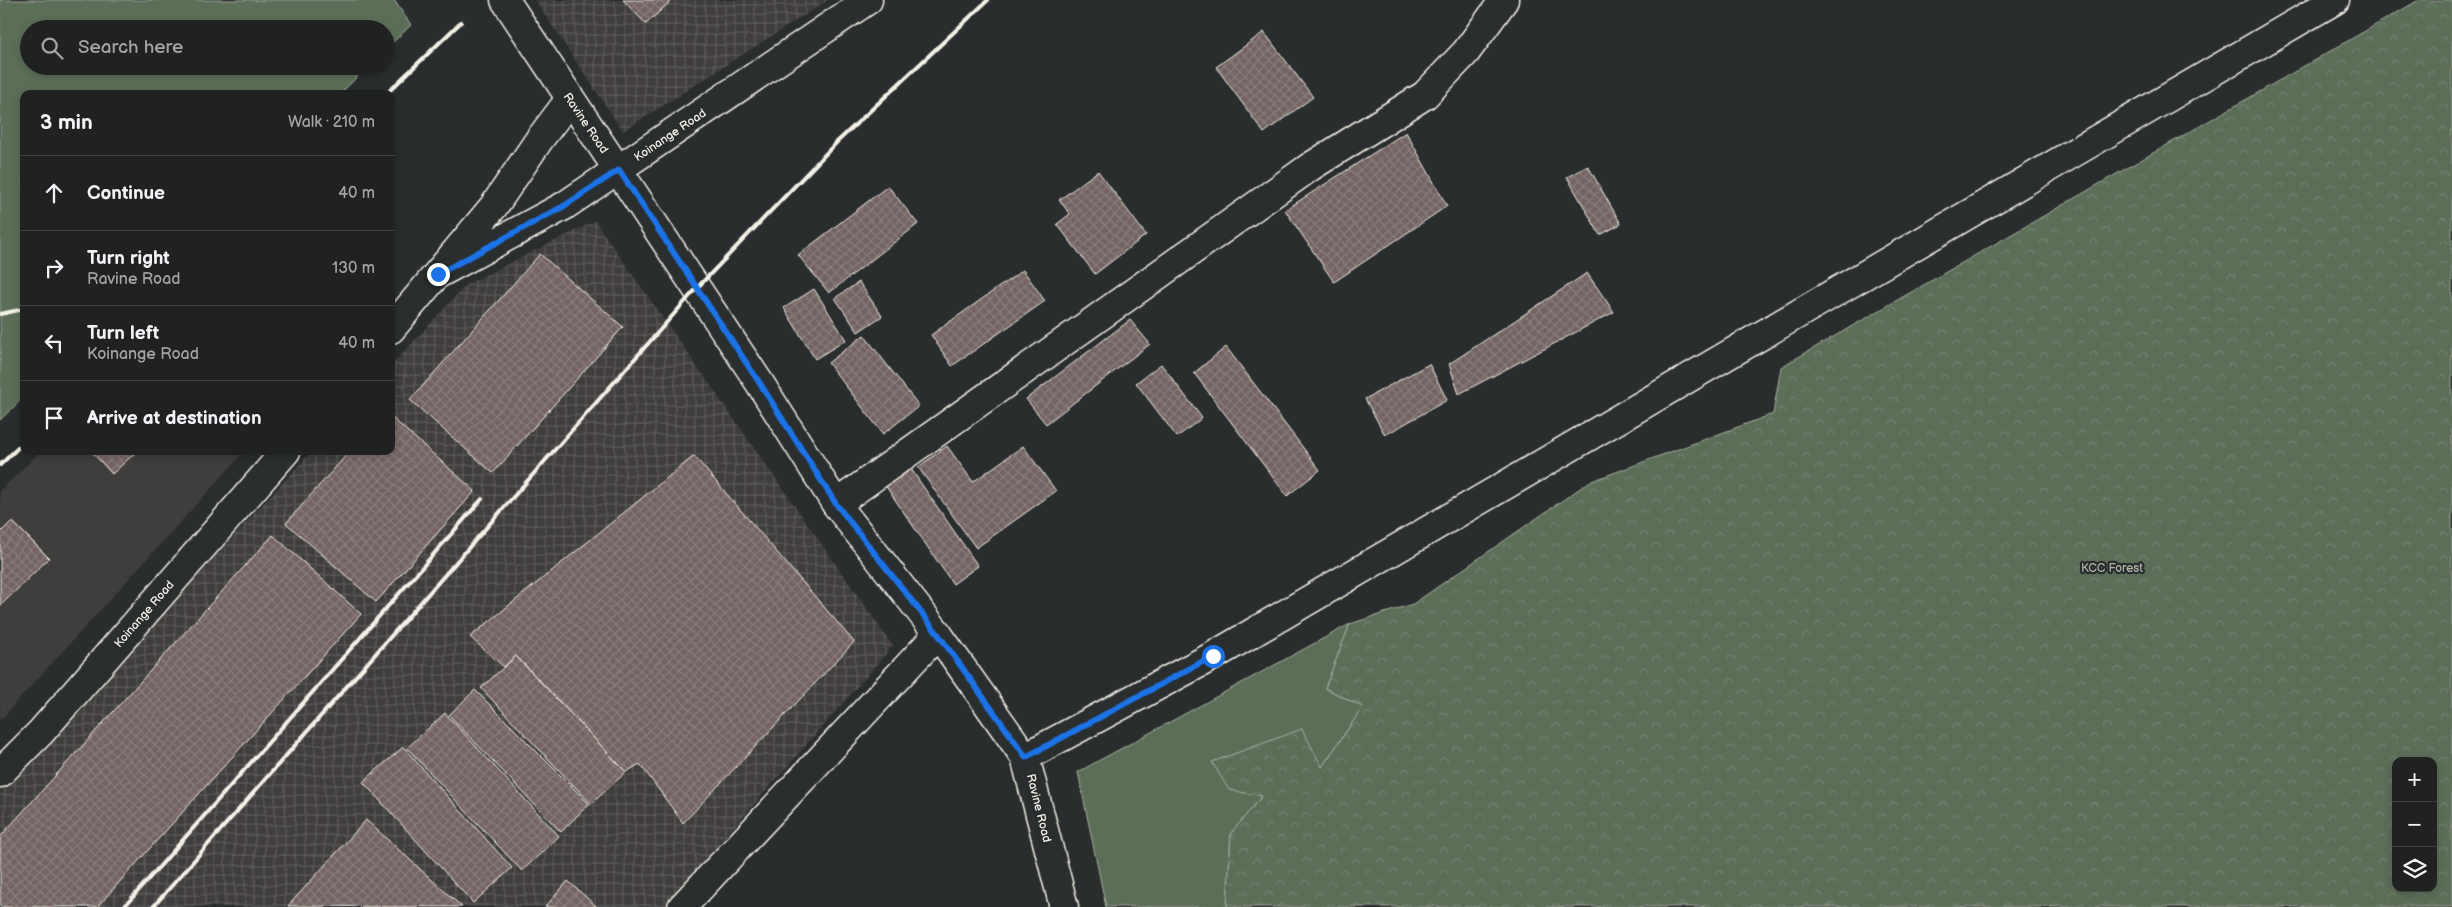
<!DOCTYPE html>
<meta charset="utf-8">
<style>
body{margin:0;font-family:"Balsamiq Sans",sans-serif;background:#282a2a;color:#f1f3f6}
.controls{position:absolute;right:15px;bottom:15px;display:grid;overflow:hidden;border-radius:10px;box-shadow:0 2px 8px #0003}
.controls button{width:45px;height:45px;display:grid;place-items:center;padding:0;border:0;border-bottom:1px solid #3d3f40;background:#202222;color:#f1f3f6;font:25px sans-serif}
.stop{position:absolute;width:15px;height:15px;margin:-11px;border:4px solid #1a73e8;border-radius:50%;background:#fff}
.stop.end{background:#1a73e8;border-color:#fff;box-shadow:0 1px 5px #0008}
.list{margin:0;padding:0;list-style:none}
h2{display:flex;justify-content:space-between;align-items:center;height:65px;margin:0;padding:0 20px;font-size:21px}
h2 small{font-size:16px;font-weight:400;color:#a2a4a5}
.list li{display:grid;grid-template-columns:32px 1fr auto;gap:15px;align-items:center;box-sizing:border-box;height:75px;padding:0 20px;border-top:1px solid #3d3f40}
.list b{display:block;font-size:19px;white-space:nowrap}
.list p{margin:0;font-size:16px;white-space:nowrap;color:#a2a4a5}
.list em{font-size:16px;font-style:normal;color:#a2a4a5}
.icon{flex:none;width:28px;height:28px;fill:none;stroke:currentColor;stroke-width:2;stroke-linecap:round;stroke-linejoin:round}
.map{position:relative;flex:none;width:2452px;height:907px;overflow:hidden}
.search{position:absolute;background:#202222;box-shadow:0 2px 8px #0003;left:20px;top:20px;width:375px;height:55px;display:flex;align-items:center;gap:12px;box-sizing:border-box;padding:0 18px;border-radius:28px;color:#a2a4a5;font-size:19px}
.panel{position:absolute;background:#202222;box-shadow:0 2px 8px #0003;left:20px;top:90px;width:375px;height:365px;border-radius:10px}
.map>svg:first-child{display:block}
.built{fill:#403e3e}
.industrial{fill:url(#industrial-grid)}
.grass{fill:#5b6e58;stroke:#a8b0a0}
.forest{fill:url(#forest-crowns);stroke:#a8b0a0;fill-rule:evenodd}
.building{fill:url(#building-cross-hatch);stroke:#f4f1e8}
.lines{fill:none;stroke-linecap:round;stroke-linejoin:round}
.street-casing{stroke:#f4f1e8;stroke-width:31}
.secondary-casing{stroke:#f4f1e8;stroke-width:31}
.street{stroke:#2a2d2e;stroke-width:28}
.secondary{stroke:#2a2d2e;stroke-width:28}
.rail{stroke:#f4f1e8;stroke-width:4}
.route{stroke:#1a73e8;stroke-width:6}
.labels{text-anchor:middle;stroke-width:4.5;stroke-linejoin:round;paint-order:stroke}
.street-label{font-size:12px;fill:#f4f1e8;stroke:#2a2d2e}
.park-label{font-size:12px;fill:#afb6a7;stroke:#2a2d2e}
</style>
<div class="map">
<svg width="2452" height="907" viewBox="0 0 2452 907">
<defs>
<pattern id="industrial-grid" width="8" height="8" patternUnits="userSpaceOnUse" patternTransform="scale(1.25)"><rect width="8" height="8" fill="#403e3e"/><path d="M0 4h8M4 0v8" fill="none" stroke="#5c5a5a"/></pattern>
<pattern id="forest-crowns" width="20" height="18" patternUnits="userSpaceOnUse" patternTransform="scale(1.25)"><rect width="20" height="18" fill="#5b6e58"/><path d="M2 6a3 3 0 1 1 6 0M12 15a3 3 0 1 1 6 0" fill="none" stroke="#738370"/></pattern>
<pattern id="building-cross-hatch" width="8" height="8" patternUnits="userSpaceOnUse" patternTransform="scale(1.25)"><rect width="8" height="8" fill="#736463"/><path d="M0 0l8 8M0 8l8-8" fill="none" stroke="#887b79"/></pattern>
</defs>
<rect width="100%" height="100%" fill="#2a2d2e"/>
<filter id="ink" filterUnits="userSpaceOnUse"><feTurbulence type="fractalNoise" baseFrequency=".02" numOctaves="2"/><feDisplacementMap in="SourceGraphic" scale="10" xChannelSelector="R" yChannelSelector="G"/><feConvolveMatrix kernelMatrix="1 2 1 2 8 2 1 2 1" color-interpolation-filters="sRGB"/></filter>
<g filter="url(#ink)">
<!-- built -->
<path class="built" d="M41,451H245L0,720V491Z"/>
<!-- industrial -->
<path class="industrial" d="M535,0H828L623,131Z
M595,221L893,646L664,907H0V788L312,451H391V366L467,284Z"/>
<!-- grass -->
<path class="grass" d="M0,0H394L411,25L386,49V29H29V66H368L340,94H24V397L0,420Z
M1350,624L1325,688L1363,707L1322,767L1263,796L1231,833L1227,907H1106L1078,772Z"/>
<!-- forest -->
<path class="forest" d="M2419,0H2452V907H1227L1231,833L1262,796L1229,790L1212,762L1302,729L1322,767L1363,707L1325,688L1350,624L1413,604L1589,482L1773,414L1781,367ZM2396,761H2433V888H2396Z"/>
<!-- building -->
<path class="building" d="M623,0H672L646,24Z
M1264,32L1313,97L1264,133L1216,67Z
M1406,132L1447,206L1334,282L1285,210Z
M1588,166L1621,224L1600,235L1567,177Z
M1098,171L1146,235L1095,274L1057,224L1070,214L1059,200Z
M888,186L918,224L829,293L798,255Z
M540,254L623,327L493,473L410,400Z
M1023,270L1045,301L952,366L931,335Z
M1587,273L1614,312L1459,394L1449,364Z
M859,282L882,316L858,332L835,298Z
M814,289L846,340L815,359L784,308Z
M1130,320L1150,344L1046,424L1026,399Z
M864,335L919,406L883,434L828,363Z
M1226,347L1320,470L1287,496L1194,373Z
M1161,364L1202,418L1177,437L1136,383Z
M1429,364L1447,400L1385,435L1365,399Z
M391,417L475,491L376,602L286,523L350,451H391Z
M947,446L973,482L1023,446L1056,491L976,548L918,467Z
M91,451H137L112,474Z
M694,456L854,642L683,823L640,764L626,772L516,656L504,667L470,637Z
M911,469L978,566L953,584L885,485Z
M12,521L49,558L0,606V533Z
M273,535L361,614L97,907H0V837Z
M516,656L626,772L591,804L481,688Z
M475,690L589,804L561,832L449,715Z
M445,713L559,836L522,871L407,748Z
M403,747L512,868L473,903L363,782Z
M366,820L462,907L288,906Z
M568,881L597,907H545Z"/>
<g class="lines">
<defs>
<path id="street" d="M438,274L564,206L868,0
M391,329L494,206L539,140L570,99
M836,504L1310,167L1425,95L1466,52L1504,0
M1025,757L1213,656L2335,0
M0,773L41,732L286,451
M682,907L938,634"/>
<path id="secondary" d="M505,0L759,382L836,504L938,634L1025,757L1064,907"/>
</defs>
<!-- street casing -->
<use href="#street" class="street-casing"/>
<!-- secondary casing -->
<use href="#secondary" class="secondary-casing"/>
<!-- street -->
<use href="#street" class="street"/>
<!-- secondary -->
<use href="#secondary" class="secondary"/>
<!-- rail -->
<path class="rail" d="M386,94L461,22
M0,314L24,309
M0,465L24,442
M124,907L482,499
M153,907L696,289L837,142L988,0"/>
</g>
</g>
<g class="lines" filter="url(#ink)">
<!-- route -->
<path class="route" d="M438,274L564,206L619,170L759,382L836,504L938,634L1026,757L1213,656"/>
</g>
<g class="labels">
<!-- street labels -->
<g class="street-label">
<text transform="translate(586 123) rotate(56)" y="4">Ravine Road</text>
<text transform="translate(670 135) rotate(-34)" y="4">Koinange Road</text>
<text transform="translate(144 614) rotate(-49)" y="4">Koinange Road</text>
<text transform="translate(1039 808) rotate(76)" y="4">Ravine Road</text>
</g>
<!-- park labels -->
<g class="park-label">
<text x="2112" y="572">KCC Forest</text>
</g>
</g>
</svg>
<div class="controls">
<button>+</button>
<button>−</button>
<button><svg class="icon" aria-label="layers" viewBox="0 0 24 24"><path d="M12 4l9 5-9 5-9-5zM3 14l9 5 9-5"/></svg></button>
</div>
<div class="stop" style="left:1213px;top:656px"></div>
<div class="stop end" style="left:438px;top:274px"></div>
<div class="search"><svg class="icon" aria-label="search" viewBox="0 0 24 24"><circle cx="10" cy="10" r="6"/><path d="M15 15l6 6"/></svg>Search here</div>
<section class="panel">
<h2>3 min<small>Walk · 210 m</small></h2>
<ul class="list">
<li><svg class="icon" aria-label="ahead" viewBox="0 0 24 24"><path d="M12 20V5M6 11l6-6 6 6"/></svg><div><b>Continue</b></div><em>40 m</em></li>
<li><svg class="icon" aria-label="right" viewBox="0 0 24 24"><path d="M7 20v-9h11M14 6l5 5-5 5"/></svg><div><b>Turn right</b><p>Ravine Road</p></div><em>130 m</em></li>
<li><svg class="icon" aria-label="left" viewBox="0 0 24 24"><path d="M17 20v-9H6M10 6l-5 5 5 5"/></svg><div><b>Turn left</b><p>Koinange Road</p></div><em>40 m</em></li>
<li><svg class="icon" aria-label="arrive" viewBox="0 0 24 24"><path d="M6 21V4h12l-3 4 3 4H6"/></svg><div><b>Arrive at destination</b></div></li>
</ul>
</section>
</div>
